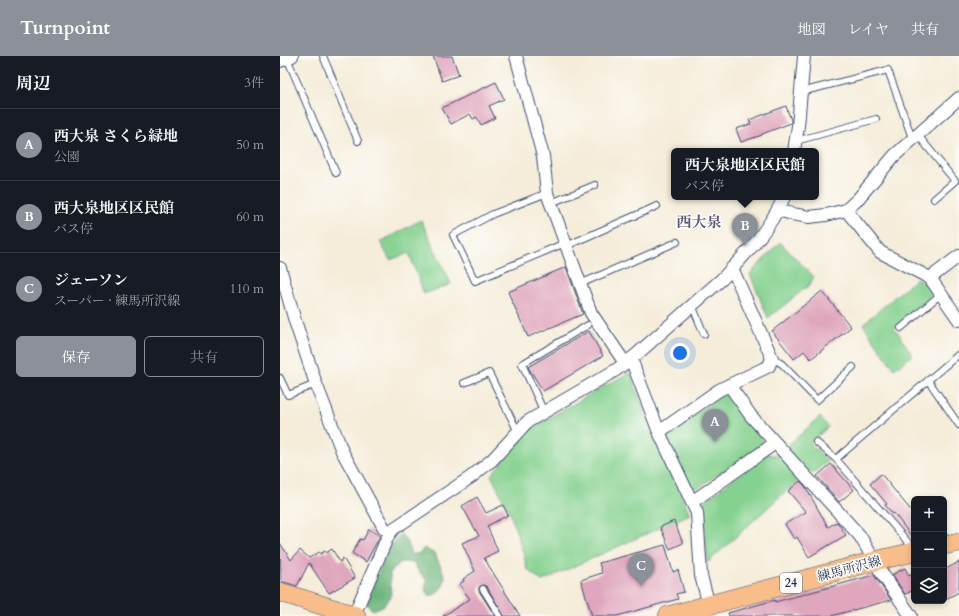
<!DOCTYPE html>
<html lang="ja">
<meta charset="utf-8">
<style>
body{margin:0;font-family:Cardo,"Noto Serif JP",serif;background:#20242c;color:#f1f3f6}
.controls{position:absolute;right:12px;bottom:12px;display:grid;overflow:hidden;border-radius:6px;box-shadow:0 2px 6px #0003}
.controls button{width:36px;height:36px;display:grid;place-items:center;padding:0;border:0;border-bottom:1px solid #363941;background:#171b24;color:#f1f3f6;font:20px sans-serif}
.you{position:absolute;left:400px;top:297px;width:14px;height:14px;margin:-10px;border:3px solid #fff;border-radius:50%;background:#1a73e8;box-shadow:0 0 0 6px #1a73e833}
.badge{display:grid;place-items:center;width:26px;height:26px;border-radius:50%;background:#8c9099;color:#fff;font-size:13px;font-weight:700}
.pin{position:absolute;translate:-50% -33px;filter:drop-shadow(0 1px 2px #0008)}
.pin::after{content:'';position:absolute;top:21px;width:14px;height:12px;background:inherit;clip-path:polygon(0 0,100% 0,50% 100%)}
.popup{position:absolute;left:391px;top:92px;width:148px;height:52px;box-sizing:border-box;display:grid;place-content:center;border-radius:6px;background:#171b24;filter:drop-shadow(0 1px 3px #0005);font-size:13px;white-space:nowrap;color:#9ea1a6}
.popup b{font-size:15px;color:#f1f3f6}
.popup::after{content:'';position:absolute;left:50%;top:100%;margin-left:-8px;border:8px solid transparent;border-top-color:#171b24}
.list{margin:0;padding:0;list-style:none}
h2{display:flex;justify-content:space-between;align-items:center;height:52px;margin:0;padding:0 16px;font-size:17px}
h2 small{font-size:13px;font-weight:400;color:#9ea1a6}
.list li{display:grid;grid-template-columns:26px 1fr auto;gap:12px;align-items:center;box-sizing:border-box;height:72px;padding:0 16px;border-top:1px solid #363941}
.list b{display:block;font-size:15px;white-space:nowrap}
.list p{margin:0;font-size:13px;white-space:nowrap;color:#9ea1a6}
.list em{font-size:13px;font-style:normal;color:#9ea1a6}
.actions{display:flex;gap:8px;padding:12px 16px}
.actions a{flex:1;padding:9px 0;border:1px solid #8c9099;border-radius:6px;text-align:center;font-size:14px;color:#8c9099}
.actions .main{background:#8c9099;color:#fff}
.icon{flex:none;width:22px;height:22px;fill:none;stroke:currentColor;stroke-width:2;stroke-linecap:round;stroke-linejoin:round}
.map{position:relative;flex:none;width:679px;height:560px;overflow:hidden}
header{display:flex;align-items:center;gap:24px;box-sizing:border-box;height:56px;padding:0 20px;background:#8c9099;color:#fff}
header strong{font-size:19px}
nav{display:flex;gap:22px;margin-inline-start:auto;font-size:14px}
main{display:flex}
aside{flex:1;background:#171b24}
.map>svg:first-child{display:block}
.green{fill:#85d290;stroke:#508077}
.forest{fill:#6cb47a;stroke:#44726c}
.building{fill:#dfa6bd}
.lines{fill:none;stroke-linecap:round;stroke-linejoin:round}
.lane-casing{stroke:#3c4c71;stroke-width:8}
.street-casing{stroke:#3c4c71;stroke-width:14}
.primary-casing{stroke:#3c4c71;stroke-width:20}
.lane{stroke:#fff;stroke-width:6}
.street{stroke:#fff;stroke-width:12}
.primary{stroke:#f8bd89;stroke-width:19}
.labels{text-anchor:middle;stroke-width:3.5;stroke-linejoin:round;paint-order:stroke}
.shield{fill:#fdfcf7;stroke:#5f6c8c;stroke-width:1}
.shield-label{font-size:12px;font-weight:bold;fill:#1b2f5e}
.street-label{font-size:13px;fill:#1b2f5e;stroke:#fdfcf7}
.quarter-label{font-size:15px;font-weight:bold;fill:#60597f;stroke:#fdfcf7}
</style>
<header>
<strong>Turnpoint</strong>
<nav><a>地図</a><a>レイヤ</a><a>共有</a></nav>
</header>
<main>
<aside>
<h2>周辺<small>3件</small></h2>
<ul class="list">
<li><span class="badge">A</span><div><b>西大泉 さくら緑地</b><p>公園</p></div><em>50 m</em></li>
<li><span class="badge">B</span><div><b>西大泉地区区民館</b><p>バス停</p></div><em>60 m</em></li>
<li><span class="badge">C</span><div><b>ジェーソン</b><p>スーパー · 練馬所沢線</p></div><em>110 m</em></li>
</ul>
<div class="actions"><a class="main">保存</a><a>共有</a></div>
</aside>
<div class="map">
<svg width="679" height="560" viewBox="0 0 679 560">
<rect width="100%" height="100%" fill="#fdfcf7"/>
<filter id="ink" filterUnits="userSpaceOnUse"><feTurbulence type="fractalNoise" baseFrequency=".025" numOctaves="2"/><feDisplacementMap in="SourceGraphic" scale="8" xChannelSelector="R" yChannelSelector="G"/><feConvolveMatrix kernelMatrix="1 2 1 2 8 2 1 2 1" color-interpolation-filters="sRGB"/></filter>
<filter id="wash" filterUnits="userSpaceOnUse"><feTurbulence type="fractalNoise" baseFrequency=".012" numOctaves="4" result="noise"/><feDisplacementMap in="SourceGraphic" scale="16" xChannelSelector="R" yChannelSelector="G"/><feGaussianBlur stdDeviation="0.9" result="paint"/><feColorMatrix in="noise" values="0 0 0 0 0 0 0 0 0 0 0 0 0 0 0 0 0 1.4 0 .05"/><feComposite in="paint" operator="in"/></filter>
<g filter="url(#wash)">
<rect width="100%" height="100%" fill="#f5edda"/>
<!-- green -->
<path class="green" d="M141,164L171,228L144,238L129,197L110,204L100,186Z
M500,186L534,221L528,230L488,262L470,218Z
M637,222L645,227L650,233V240L614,272L619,278L632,299L614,313L583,268Z
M350,316L373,379L410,458L262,525L247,513L243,496L230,457L211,419L251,372Z
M443,339H449L466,364L482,382V388L418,432L410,431L387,383L389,377Z
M540,361L548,371L530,387L548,405L533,417L529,414L427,507L423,456L421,452L423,446L488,397L491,399H497Z"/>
<!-- forest -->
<path class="forest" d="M121,478L128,488L131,499L140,497L144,492L155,498L165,520L163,530L156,538L149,540L145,533L147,525L135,511V507L121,506L110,517L111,541L103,550L93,554L87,549L88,543C95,526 107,487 121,478Z"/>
<g id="blocks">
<!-- building -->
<path class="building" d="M153,0H172L179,19L162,25Z
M216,26L224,43L209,50L215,62L201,69L197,61L193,63L190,58L171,68L162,52Z
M506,50L511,64V67L482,78V79L461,86L456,73L471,68L469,64Z
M286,211L303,258L248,281L228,236Z
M542,235L571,271L531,303L524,295L514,303L492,275Z
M309,275L323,300L263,335L248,311Z
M551,408L574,434L559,446L537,420Z
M601,418L634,458V484L614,457L613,458L605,449L607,448L590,428Z
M520,425L525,430L548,471L557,466L566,479L529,501L517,481L514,483L505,468L526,456L508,435Z
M197,441L206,457L223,449L228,459L207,470L218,495L204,502L240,560H224L207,531L203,529L199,531V535L215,560H163L190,543L179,528L184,525L183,523L195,515L182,487L199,480L182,450Z
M394,465L403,487L390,493L380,471Z
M89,473L100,480L86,506L72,497L80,483L83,484Z
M0,487L11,504L20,494L29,502L39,496L40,498L45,495L46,497L52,493L60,506L63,502L75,522L49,537L29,507L17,530L1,525Z
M385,489L393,516L398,514L404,536L396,538L398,543L337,560H312L301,524L322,517L319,507Z
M679,506V536L664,544V514Z
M625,512L629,520L634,517V534L625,538L612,519Z
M594,519L611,544L551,560H449L448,557L495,544V546Z"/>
</g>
</g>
<g filter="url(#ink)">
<use href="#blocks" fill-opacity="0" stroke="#3c4c71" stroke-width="1"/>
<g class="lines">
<defs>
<path id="lane" d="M43,0L78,85
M7,2L56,117
M521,36L608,14L632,82
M637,78L675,125L654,143
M516,85L596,63
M267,137L213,158L173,179L195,225L285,187
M271,147L315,129
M286,190L377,150
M300,228L397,186
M412,249L424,278
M621,272L661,238
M492,302L502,308L537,344L573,311
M0,322L8,339L36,328
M648,324L679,369
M184,327L209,317L238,376
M264,356L242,308L308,269
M536,386L556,403L633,492
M556,403L679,298
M203,533L220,560"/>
<path id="street" d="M236,0L263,100L267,137L311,257L345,307
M0,5L12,0
M514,95L518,70L524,0
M498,154L512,158L529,161L546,159L566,154L577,144L614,100L679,42
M566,154L600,196L650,222L679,264
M0,212L15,265L36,328L62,395L104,472L110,477
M650,222L679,200
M351,303L379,376L417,457L421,520L429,549
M449,329L471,360L580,480L601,516L631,560
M379,376L439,334L489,310L492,302L452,212
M412,446L495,387
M74,559L108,480L113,473L191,421L212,404L247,366L336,314L356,299L442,223C466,198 490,173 504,141"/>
<path id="primary" d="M664,489L679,486
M0,536L76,560
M388,560L595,505L634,496"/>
</defs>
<!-- lane casing -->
<use href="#lane" class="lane-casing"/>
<!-- street casing -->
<use href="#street" class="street-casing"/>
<!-- primary casing -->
<use href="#primary" class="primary-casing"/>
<!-- lane -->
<use href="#lane" class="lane"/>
<!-- street -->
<use href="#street" class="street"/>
<!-- primary -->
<use href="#primary" class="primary"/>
</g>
</g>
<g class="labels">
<!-- shield labels -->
<rect class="shield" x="500" y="517" width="22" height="20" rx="3"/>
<g class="shield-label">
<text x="511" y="531">24</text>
</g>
<!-- street labels -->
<g class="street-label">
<text transform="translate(569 512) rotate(-15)" y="5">練馬所沢線</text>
</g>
<!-- quarter labels -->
<g class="quarter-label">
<text x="419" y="171">西大泉</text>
</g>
</g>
</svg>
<div class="controls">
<button>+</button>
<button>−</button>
<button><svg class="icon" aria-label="layers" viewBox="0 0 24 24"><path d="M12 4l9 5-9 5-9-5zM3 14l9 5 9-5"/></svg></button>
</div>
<div class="you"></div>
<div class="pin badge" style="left:435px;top:386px">A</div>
<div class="pin badge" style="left:465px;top:190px">B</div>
<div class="popup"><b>西大泉地区区民館</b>バス停</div>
<div class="pin badge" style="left:361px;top:530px">C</div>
</div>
</main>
